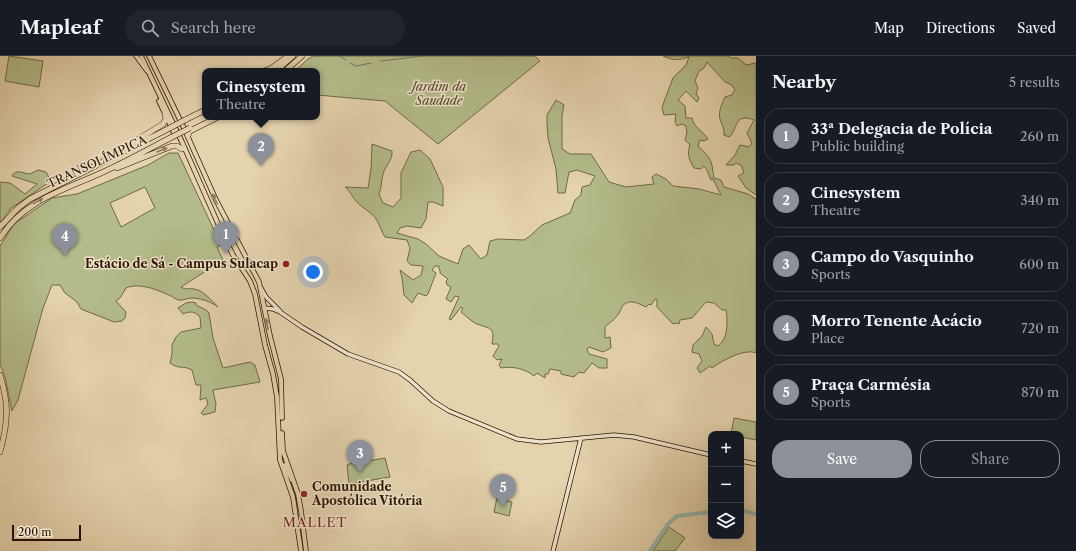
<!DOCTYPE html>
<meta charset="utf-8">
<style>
body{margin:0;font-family:"Libre Caslon Text",serif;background:#20242c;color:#f1f3f6}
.controls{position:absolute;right:12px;bottom:12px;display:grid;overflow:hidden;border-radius:8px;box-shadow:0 4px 16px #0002}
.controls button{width:36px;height:36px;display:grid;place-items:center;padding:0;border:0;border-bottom:1px solid #363941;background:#171b24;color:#f1f3f6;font:20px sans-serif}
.scale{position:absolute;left:12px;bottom:10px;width:69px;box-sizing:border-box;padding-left:4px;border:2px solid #2c1400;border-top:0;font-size:11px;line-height:14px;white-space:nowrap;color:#2c1400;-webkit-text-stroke:3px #eee2ca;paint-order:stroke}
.you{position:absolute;left:313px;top:216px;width:14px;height:14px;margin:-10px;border:3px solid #fff;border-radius:50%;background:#1a73e8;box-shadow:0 0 0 6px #1a73e833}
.badge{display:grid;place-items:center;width:26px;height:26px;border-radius:50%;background:#8c9099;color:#fff;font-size:13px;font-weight:700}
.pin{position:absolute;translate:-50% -33px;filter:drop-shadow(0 1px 2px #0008)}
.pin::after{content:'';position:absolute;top:21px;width:14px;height:12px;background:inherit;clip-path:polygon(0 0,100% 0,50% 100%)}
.popup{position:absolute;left:202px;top:12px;width:118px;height:52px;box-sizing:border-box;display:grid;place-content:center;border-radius:8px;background:#171b24;filter:drop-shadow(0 1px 3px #0005);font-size:13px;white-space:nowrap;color:#9ea1a6}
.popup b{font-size:15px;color:#f1f3f6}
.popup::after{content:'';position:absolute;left:50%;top:100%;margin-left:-8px;border:8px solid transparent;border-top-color:#171b24}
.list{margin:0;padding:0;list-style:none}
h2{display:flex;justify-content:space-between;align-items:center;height:52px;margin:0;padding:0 16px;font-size:17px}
h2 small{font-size:13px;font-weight:400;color:#9ea1a6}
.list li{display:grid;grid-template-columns:26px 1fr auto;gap:12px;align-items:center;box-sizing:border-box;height:56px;margin:0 8px 8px;padding:0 8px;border:1px solid #363941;border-radius:16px}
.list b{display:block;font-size:15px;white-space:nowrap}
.list p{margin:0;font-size:13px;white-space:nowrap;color:#9ea1a6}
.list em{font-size:13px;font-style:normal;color:#9ea1a6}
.actions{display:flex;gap:8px;padding:12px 16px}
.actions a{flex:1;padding:9px 0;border:1px solid #8c9099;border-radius:16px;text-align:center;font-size:14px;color:#8c9099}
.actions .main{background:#8c9099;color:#fff}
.icon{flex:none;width:22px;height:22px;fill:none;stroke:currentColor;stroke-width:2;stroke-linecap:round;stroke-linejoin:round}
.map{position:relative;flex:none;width:756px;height:495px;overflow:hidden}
header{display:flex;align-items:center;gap:24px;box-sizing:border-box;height:56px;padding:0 20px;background:#171b24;border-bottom:1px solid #363941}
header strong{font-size:19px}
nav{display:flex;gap:22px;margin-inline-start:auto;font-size:14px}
.search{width:280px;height:36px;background:#20242c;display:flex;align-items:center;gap:10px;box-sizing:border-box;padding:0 14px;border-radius:22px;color:#9ea1a6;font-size:15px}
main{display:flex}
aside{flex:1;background:#171b24}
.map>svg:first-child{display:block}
.green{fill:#b4bc8b;stroke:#706846;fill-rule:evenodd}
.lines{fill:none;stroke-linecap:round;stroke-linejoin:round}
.stream{stroke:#6c7669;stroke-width:1}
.river{stroke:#96b7af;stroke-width:4}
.secondary-casing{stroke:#2c1400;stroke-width:5}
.primary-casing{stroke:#2c1400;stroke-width:5.5}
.motorway-casing{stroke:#2c1400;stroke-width:6}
.secondary{stroke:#eee2ca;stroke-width:3.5}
.primary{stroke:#e5d3ae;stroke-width:4}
.motorway{stroke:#e5d3ae;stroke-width:5}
.motorway-bridge-casing{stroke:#2c1400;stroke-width:6;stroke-linecap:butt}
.motorway-bridge{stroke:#e5d3ae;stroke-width:5}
.oneway{fill:#927d60}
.poi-dot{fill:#8f2418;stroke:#eee2ca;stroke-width:1.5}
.labels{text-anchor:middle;stroke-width:3;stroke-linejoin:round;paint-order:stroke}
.park-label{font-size:12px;font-style:italic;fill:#55462a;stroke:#eee2ca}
.street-label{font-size:12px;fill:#2c1400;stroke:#eee2ca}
.poi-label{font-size:12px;font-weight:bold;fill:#2c1400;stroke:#eee2ca;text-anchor:end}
.neighbourhood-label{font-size:13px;letter-spacing:1px;fill:#7a1f14;stroke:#eee2ca}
</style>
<header>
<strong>Mapleaf</strong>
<div class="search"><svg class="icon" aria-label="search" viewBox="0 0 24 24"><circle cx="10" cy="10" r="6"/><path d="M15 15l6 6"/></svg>Search here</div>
<nav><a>Map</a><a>Directions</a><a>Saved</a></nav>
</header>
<main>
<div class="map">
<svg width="756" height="495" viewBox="0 0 756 495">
<rect width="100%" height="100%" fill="#e5d3ae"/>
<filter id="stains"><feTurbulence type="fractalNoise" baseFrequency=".005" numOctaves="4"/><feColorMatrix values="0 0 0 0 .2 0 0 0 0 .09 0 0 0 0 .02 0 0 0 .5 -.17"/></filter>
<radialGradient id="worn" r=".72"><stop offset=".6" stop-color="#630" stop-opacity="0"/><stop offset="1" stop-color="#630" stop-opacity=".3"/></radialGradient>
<!-- green -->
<path class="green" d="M9,0L43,5L39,31L5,25Z
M313,0H535L540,5L438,88L385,45L317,39V15H295L308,3Z
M663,0H727L732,2H738L746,9L756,7V139L746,132L738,120L744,117L741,109L736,107L734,109H726L735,99L740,89L749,91L752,87L747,77L754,64C734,56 738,74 729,81L724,79C724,70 722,70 720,63C718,55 722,48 725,41L732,39L735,34L732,29L725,26L707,6L704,12L699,15L695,25L698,32L696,38L699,42L697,46L686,35L678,44L685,50L686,62H692C694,72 703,75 708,83L704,85L700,84L698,90C712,103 711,103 714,122L721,124L724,131L748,138L756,143V297C745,292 721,305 712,312L710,310L700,317L697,312L702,305L699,298L692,296L693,289L702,280L706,271L712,278L714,288L718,290C728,284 728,265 726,254H722L714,247L706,246L692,262L680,264L679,268L676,267L673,268L657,251V244L655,243L651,249L649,248L646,251C638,247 628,242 622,251C620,254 620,257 617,260C614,264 609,267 605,271V282L610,281L611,292L603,296L589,291L587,293L589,298L607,303V312H599L592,307L584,317L579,316L574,321L561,318V315L550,313L548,318H545V322L537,317L534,320C524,312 512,310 501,312L499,309L502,303L497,304L493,300L499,290L498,288H492C495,270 490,273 477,268C472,266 466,260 461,256L463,252L461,251L451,264L449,263L459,241L455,240L451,246L446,243L451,231L447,229L446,225L448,223L440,217V214L439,213V210H435L432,214L436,217L428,238L426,240L418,237L412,247L404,239L402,222L400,214L413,224L421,219L423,210L411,209L407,205L410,192L407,184L385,181C381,175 380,169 376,163C372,156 363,153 357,146C352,141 351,136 345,131L368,132L371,113L372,88L392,95C393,104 385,110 383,118C381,125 382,131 379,138L383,147L393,151L401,142V117L411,96L420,94L430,103L443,131V150L433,146H428L426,163L421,172L407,170L400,172L397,177L418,183L426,188L439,200L458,208L463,193L469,189L481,203L487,199L490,185L498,183L524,184L530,180L542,169L570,157L575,144L581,139L582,131L590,129L595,120L577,114L569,116L565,137H558L556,113L548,82L547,66V59L556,44L564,49L562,60V93L570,98H591L609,126L626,131L654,128L652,121L656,118L666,123L673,130L699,133L721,139L713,123L711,124L706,112L703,110L701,113L694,112C689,104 687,98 690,89L685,84L687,76L686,70L682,68L677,70L675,65L676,58L664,59L662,51L673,22L686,9L689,1C680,4 673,5 663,0Z
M169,97H178L221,189L217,191L223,204L181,231C186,234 188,232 194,233C203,234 212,245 218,251C212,246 200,242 191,242C187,242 183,245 179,244C177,244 173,241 171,240C158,234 139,226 126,232L120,242L116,245L126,256L125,262L122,265L114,266L81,253L77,246L65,237L60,229H52L43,252L18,344L12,355L5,321L0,308V190L14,168L52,142L77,138L148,109ZM145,131L155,152L121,171L110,147Z
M38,114L46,116L51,125L10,153V154L0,167V126L10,127L25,138L37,128L12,120C16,112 24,118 30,118Z
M192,246L196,247V249L206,254L209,257L213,282L223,312L250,306L255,309L260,326L213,334L216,348L215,356L203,359L201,357L208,348L206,342L200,344L201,329H196L192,314C183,309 180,314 170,307L172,298V289L176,281L181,276L201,272L200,261C195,255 190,255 183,258L178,252L186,247Z
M734,362L756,366V384L741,381V378H731Z
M385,402L390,421L349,428L347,409L349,408Z
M497,442L512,446L509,460L494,456Z
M669,471L685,482L675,495H653Z"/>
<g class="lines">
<!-- stream -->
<path class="stream" d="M339,0L346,4
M381,5L423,0
M350,7L356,10L371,7"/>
<!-- river -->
<path class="river" d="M741,454L756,458
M650,495L668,468L677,460L711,456"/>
<defs>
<path id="secondary" d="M136,0L147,15
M261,232L266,241L280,255
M264,252L273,253L280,256L302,271L348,298L399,316L410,324L433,345L449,355L517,383L541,386L614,379L634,381L711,399
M741,405L756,408
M553,495L581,382"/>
<path id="primary" d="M141,0L182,86L223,179L233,199L250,225L255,238L265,289L273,318L277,341L280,404L293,441L301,495
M149,0L183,70L216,144L259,226L270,280L281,323L282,362
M159,45L175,79
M282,377L283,395L298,438L301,455L306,495
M285,409L292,424"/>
<path id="motorway" d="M231,15H238
M264,15L272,12L288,0
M276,15L293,0
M285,15L302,0
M185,64L205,54
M188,80L189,76L192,74L218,61
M132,87L163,68L166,63L165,58
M117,112L172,90H177L182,93
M0,171L18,152L30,143L166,74
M0,182C24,144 64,134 101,117C125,106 147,94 170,82
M0,319C2,326 4,333 5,340C9,358 5,378 0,396"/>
</defs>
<!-- secondary casing -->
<use href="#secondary" class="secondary-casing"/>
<!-- primary casing -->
<use href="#primary" class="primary-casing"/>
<!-- motorway casing -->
<use href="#motorway" class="motorway-casing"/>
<!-- secondary -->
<use href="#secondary" class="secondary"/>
<!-- primary -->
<use href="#primary" class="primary"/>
<!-- motorway -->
<use href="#motorway" class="motorway"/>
<defs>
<path id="motorway-bridge" d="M166,74L185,64
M170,82L190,72"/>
</defs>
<!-- motorway-bridge casing -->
<use href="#motorway-bridge" class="motorway-bridge-casing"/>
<!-- motorway-bridge -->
<use href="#motorway-bridge" class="motorway-bridge"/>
</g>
<!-- one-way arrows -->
<defs><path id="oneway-solid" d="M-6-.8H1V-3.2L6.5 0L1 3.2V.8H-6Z"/></defs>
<g class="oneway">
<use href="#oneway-solid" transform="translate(162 94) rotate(-23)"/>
<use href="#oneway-solid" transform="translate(215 143) rotate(-114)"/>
<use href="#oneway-solid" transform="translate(38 145) rotate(-31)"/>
<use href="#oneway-solid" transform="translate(267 268) rotate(-101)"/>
</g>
<!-- markers -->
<g class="poi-dot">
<circle cx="286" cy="208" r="4"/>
<circle cx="304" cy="438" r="4"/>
</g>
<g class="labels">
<!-- park labels -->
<g class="park-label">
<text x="439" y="35">Jardim da<tspan x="439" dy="14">Saudade</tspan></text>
</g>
<!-- street labels -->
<g class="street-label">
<text transform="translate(97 106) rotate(-25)" y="4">TRANSOLÍMPICA</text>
</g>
<!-- poi labels -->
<g class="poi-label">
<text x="278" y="212">Estácio de Sá - Campus Sulacap</text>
<text x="312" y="435" text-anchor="start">Comunidade<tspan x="312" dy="14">Apostólica Vitória</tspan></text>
</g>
<!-- neighbourhood labels -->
<g class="neighbourhood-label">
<text x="315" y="471">MALLET</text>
</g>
</g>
<rect width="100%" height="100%" filter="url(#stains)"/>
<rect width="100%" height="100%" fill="url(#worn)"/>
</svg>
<div class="controls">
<button>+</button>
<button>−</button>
<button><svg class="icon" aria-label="layers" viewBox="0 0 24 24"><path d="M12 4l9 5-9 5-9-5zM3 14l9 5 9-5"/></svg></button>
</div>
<div class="scale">200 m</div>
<div class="you"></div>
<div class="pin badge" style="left:226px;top:198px">1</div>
<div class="pin badge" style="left:261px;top:110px">2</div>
<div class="popup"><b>Cinesystem</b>Theatre</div>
<div class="pin badge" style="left:360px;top:417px">3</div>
<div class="pin badge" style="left:65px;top:200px">4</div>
<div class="pin badge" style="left:503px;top:451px">5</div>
</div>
<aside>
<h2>Nearby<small>5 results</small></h2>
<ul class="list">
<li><span class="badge">1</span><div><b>33ª Delegacia de Polícia</b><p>Public building</p></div><em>260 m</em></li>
<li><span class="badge">2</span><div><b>Cinesystem</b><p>Theatre</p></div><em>340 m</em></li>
<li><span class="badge">3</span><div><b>Campo do Vasquinho</b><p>Sports</p></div><em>600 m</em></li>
<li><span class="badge">4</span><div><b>Morro Tenente Acácio</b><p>Place</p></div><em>720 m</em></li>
<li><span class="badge">5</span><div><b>Praça Carmésia</b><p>Sports</p></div><em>870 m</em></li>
</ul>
<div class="actions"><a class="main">Save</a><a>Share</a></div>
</aside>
</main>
